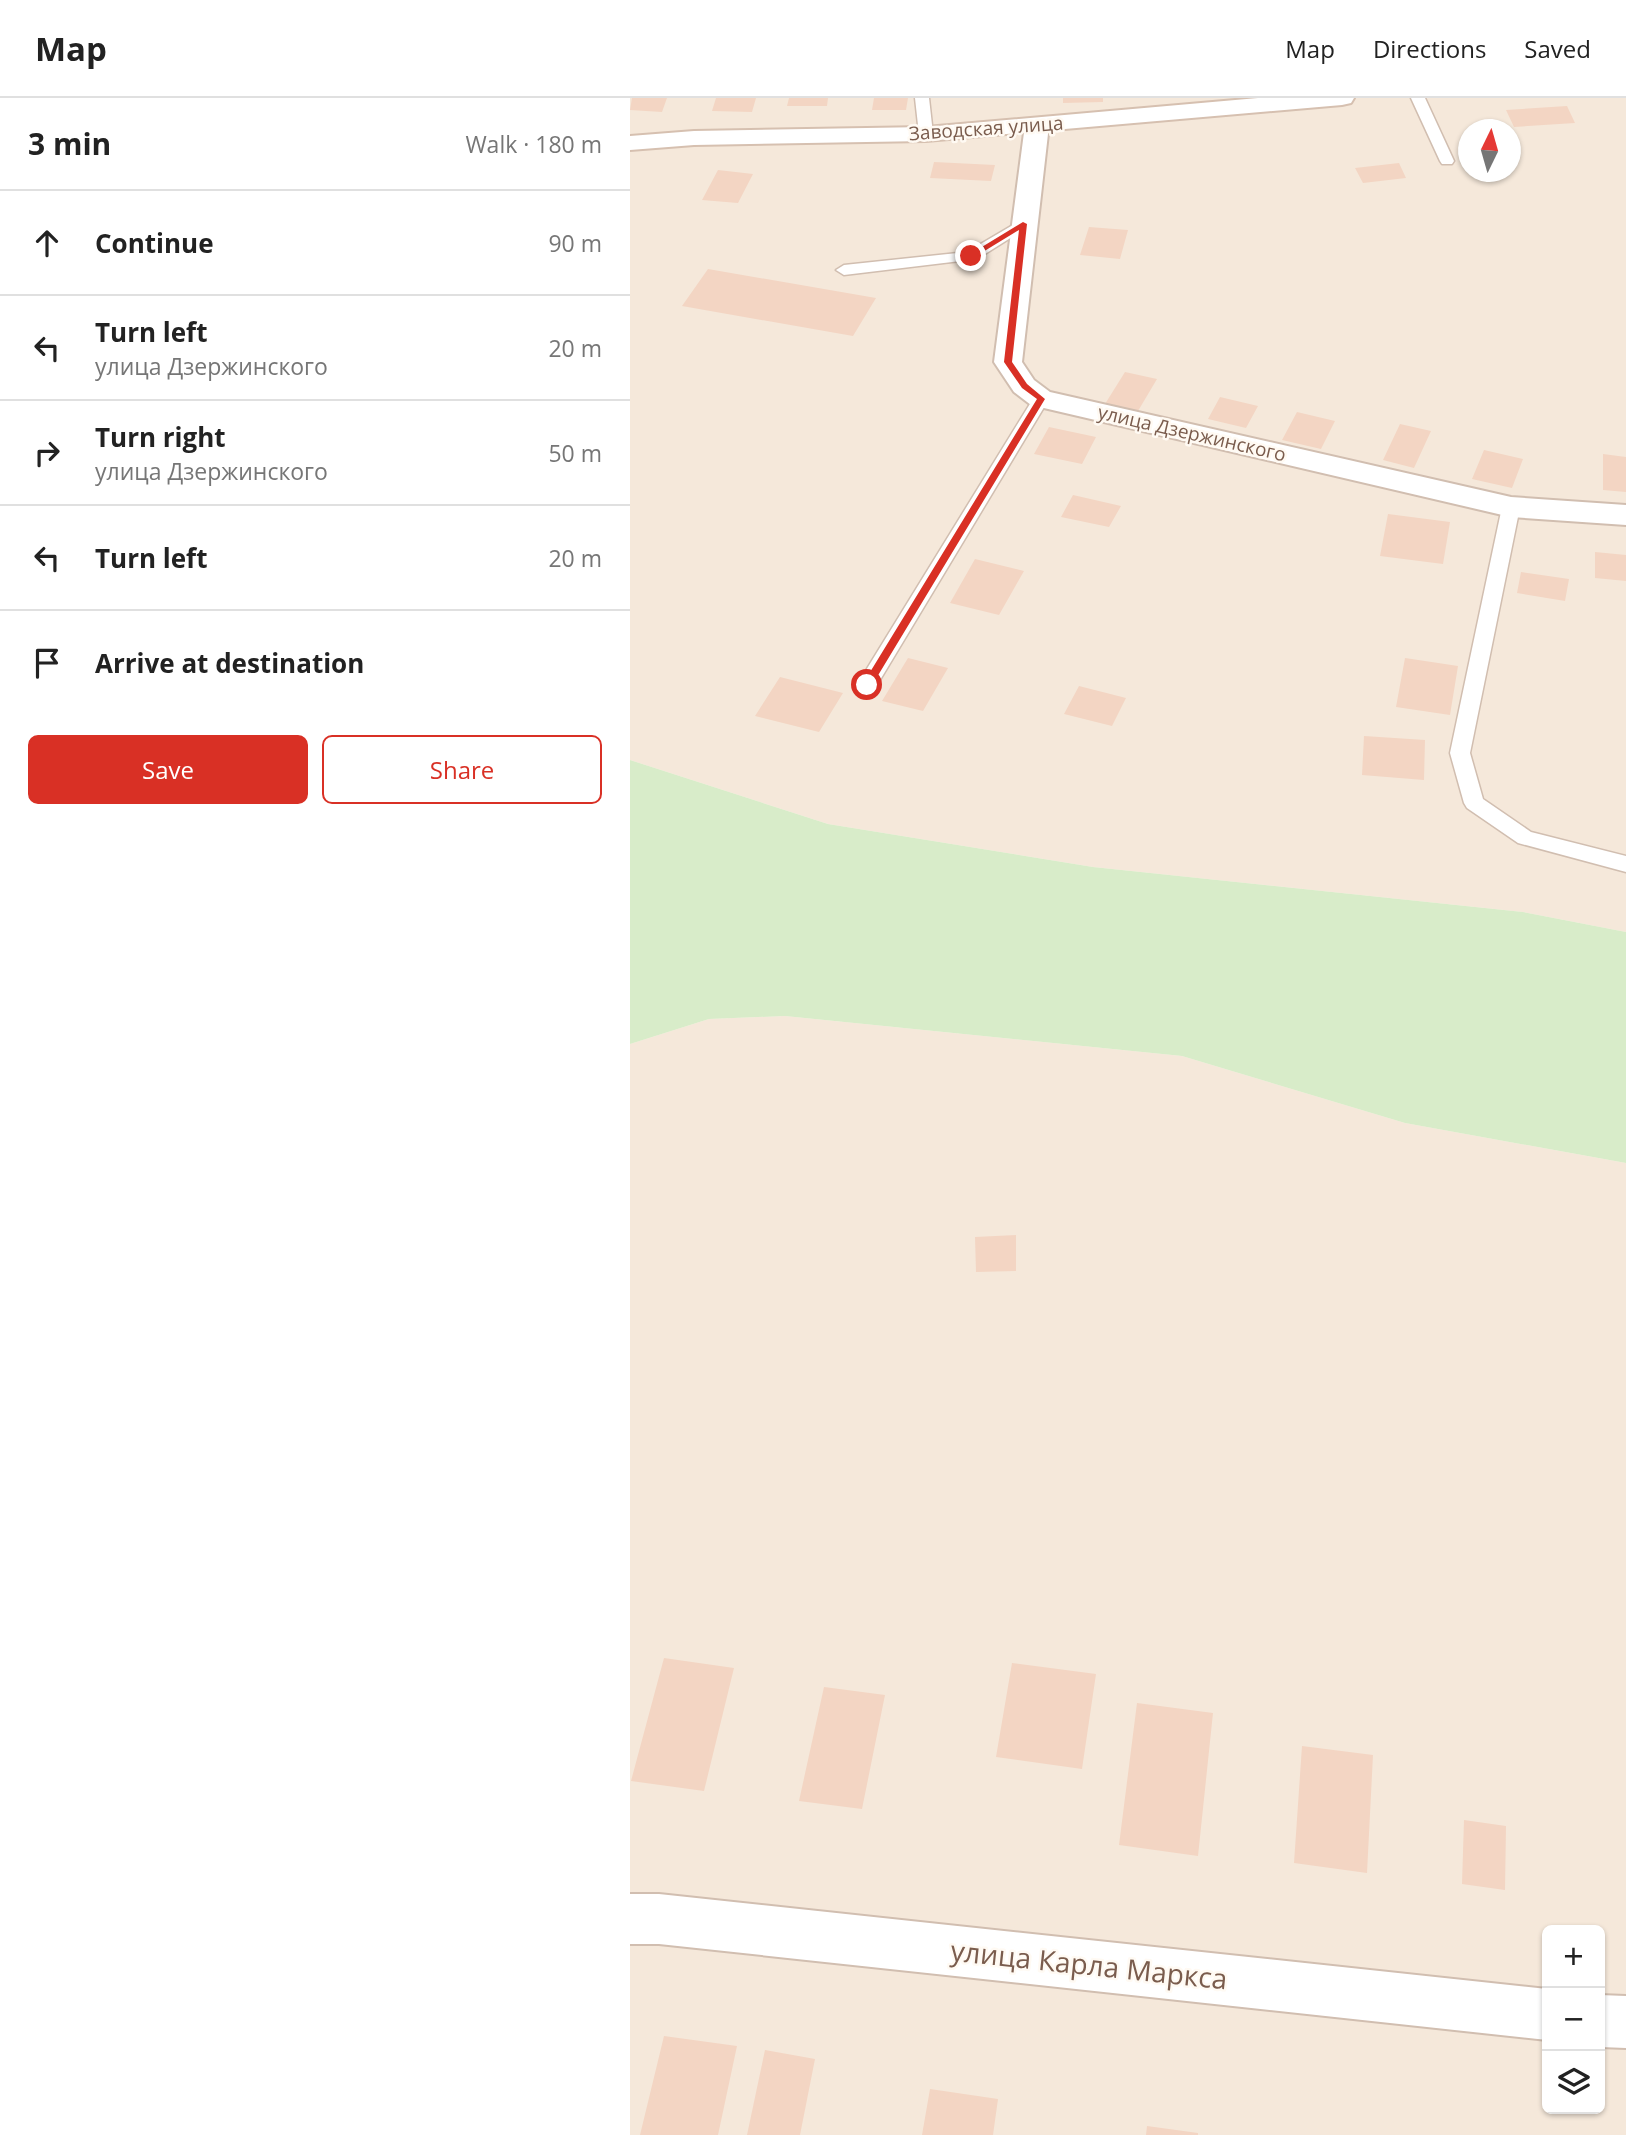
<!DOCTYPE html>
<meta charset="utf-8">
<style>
body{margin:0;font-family:"Open Sans",sans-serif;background:#f6f6f6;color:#222}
.controls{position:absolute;right:21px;bottom:21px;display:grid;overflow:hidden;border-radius:10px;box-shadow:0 2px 5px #0004}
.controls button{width:63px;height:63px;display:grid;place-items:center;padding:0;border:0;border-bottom:2px solid #e0e0e0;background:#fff;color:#222;font:35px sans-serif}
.compass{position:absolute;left:828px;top:21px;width:63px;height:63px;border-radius:50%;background:#fff;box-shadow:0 2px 5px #0004;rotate:5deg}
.stop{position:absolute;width:21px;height:21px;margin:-16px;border:5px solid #d93025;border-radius:50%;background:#fff}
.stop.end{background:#d93025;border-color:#fff;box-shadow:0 2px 7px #0008}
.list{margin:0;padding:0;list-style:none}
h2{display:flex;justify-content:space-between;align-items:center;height:91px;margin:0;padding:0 28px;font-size:30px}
h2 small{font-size:23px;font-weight:400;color:#767676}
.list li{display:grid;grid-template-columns:46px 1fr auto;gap:21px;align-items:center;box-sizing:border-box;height:105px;padding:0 28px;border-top:2px solid #e0e0e0}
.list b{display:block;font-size:26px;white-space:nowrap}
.list p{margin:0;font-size:23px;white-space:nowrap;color:#767676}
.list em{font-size:23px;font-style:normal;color:#767676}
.actions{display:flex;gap:14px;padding:21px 28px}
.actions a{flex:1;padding:16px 0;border:2px solid #d93025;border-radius:10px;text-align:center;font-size:24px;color:#d93025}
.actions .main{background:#d93025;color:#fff}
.icon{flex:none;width:38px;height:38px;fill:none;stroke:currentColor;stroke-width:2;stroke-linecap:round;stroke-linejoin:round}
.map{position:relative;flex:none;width:996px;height:2037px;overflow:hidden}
header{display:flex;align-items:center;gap:42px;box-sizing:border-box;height:98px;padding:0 35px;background:#fff;border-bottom:2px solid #e0e0e0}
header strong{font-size:33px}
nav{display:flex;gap:38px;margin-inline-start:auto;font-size:24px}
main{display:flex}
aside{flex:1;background:#fff}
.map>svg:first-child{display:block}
.residential{fill:#f5e8da;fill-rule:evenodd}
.green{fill:#d8ecc9}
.building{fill:#f3d5c3}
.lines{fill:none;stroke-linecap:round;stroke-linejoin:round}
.lane-casing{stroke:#d1beb0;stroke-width:3}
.street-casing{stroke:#d1beb0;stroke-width:4}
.secondary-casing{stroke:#d6c0b0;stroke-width:4}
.lane{fill:#fff;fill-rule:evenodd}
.street{fill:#fff;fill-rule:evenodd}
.secondary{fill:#fff;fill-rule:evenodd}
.route{fill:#d93025}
.labels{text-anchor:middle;stroke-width:5;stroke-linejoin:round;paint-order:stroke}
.far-street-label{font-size:19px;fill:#7a5c4d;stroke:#fffaf3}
.near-street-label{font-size:28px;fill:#7a5c4d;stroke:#fffaf3}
</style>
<header>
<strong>Map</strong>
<nav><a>Map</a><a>Directions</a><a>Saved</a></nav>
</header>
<main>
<aside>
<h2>3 min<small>Walk · 180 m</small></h2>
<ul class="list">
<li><svg class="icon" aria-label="ahead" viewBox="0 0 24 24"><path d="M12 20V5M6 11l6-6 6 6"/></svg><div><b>Continue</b></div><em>90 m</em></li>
<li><svg class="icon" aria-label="left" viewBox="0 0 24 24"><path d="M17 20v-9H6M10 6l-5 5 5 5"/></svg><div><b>Turn left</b><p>улица Дзержинского</p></div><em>20 m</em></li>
<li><svg class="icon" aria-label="right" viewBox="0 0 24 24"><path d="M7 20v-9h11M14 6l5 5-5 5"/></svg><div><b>Turn right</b><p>улица Дзержинского</p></div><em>50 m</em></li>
<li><svg class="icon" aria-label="left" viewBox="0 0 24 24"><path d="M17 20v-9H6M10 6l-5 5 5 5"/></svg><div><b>Turn left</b></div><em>20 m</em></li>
<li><svg class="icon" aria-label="arrive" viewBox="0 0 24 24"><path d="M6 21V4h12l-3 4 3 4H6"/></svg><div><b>Arrive at destination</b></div></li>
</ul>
<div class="actions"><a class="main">Save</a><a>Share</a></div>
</aside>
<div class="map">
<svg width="996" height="2037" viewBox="0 0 996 2037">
<rect width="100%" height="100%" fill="#fdf6ec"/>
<!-- residential -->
<path class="residential" d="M0,0H996V834L893,814L463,769L198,726L0,662ZM838,32H880V74H838Z
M155,918L552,958L775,1025L996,1065V2037H0V946L79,921ZM917,1832H970V2011H917Z"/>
<!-- green -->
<path class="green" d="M0,662L198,726L463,769L893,814L996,834V1065L775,1025L552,958L155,918L79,921L0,946Z"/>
<!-- building -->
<path class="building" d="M2,0H37L32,14L0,12Z
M86,0H126L122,14L82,13Z
M159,0H198L197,8H157Z
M244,0H278L276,12H242Z
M433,0H473V4L433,5Z
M937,8L945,25L884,29L876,12Z
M304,64L365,67L361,83L300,80Z
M769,65L776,80L733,85L725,70Z
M88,72L123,76L108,105L72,102Z
M459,129L498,132L490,161L450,157Z
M78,171L246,200L223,238L52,208Z
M495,274L527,281L508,313L475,306Z
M590,299L628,308L616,330L578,321Z
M667,314L705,323L691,351L652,342Z
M770,326L801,333L784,370L753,362Z
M419,329L466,339L452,366L404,356Z
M854,352L893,361L882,390L842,381Z
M973,356L996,359V394L973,392Z
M443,397L491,408L479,429L431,419Z
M758,416L820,424L813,466L750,458Z
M965,454L996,457V483L965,480Z
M345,461L394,473L369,517L320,505Z
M891,474L939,481L935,503L887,495Z
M278,560L318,570L293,613L252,603Z
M775,560L828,568L820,617L766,609Z
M150,579L213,595L189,634L125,618Z
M449,588L496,600L482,628L434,616Z
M734,638L795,642L794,682L732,677Z
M386,1137V1173L346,1174L345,1139Z
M34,1560L104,1570L74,1693L1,1683Z
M382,1565L466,1576L452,1671L366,1659Z
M194,1589L255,1597L232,1711L169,1703Z
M507,1605L583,1615L568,1758L489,1747Z
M672,1648L743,1657L737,1775L664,1765Z
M834,1722L876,1728L875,1792L832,1786Z
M34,1938L107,1948L88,2037H10Z
M135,1952L185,1961L170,2037H117Z
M300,1991L368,2001L363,2037H292Z
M517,2028L568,2035V2037H516Z"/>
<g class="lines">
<defs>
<path id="lane" d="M285,0H299L303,36L301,39L296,40L289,36Z
M781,0H795L824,63L822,66H812L810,63Z
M393,121L401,126L398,129L347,161L214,177L206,172L214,167L337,154Z
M411,296L419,301L244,592H230L227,587L230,582L403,301Z
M881,403L890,409L840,655L853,701L901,734L996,758V774L888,745L837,710L834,705L820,655L872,409Z"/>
<path id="street" d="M407,20L416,22L419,27L392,264L404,282L420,294L881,399L996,407V427L881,419L401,307L384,294L364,264L395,27L398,22Z
M0,1796H29L917,1891V1942L29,1846H0Z
M970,1897L996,1898V1950L970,1949Z"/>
<path id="secondary" d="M628,0H724L721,5L712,7L296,43L64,47L0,52V38L64,33L296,29Z"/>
</defs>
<!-- lane casing -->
<use href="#lane" class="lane-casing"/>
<!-- street casing -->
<use href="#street" class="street-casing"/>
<!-- secondary casing -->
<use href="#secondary" class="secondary-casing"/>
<!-- lane -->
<use href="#lane" class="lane"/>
<!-- street -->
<use href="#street" class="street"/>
<!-- secondary -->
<use href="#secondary" class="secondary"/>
</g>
<!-- route -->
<path class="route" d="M393,124L397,126L382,264L397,286L415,301L241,589H234V584L407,301L392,290L374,264L389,132L343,160L337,158Z"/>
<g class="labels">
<!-- far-street labels -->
<g class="far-street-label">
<text transform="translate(356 30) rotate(-4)" y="7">Заводская улица</text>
<text transform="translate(562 335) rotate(13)" y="7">улица Дзержинского</text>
</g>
<!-- near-street labels -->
<g class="near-street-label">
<text transform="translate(459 1867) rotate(6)" y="10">улица Карла Маркса</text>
</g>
</g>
</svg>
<div class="controls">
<button>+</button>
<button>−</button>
<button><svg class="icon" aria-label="layers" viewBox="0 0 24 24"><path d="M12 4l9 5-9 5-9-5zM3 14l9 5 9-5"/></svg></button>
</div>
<svg class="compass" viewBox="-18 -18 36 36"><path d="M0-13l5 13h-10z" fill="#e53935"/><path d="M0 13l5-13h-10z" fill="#767676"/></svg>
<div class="stop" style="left:237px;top:587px"></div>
<div class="stop end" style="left:341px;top:158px"></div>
</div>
</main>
